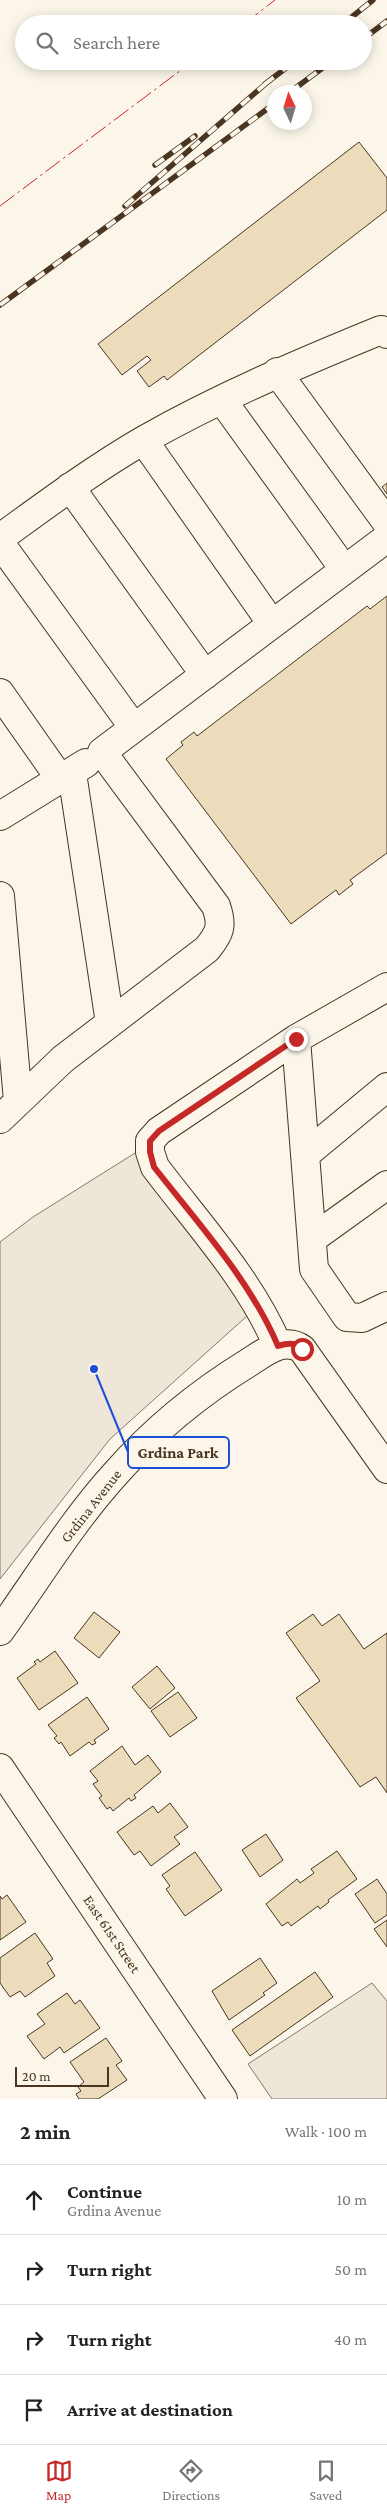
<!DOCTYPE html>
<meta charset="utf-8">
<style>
body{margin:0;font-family:"Crimson Pro",serif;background:#f6f6f6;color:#222}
.compass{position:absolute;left:267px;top:85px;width:45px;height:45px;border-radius:50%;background:#fff;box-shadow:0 2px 12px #0003;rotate:356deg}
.scale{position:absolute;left:15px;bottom:12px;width:94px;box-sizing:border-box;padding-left:5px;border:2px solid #4a3520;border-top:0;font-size:14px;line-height:18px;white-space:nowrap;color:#4a3520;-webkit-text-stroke:4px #fbf6e9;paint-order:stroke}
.stop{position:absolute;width:15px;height:15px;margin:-11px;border:4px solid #c62828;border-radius:50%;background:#fff}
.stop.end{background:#c62828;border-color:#fff;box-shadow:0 1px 5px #0008}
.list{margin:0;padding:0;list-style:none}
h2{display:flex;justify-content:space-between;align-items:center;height:65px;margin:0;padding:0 20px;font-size:21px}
h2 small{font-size:16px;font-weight:400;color:#767676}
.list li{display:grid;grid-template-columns:32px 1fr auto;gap:15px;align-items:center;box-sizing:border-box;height:70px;padding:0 20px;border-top:1px solid #e0e0e0}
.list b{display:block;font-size:19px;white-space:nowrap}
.list p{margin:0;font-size:16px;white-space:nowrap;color:#767676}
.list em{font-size:16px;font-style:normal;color:#767676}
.icon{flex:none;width:28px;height:28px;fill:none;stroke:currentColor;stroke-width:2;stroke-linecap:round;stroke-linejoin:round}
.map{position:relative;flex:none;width:387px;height:2099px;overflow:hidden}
.search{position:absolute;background:#fff;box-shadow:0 2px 12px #0003;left:15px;right:15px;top:15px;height:55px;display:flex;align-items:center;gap:12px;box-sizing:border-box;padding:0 18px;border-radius:28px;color:#767676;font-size:19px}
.sheet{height:345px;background:#fff}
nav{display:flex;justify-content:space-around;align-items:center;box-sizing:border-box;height:70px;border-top:1px solid #e0e0e0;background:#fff;font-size:14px;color:#767676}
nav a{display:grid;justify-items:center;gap:2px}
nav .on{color:#c62828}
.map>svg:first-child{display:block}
.green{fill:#ede6d9;stroke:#887966}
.building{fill:#ecdcbc;stroke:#4a3520}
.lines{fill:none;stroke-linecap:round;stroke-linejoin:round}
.minor-casing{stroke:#4a3520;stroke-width:30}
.minor{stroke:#fbf6e9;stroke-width:28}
.rail-casing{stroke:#4a3520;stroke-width:5.5}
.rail{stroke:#fbf6e9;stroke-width:4;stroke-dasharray:11;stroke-linecap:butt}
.power{stroke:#c62828;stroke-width:1;stroke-dasharray:18 4 2.5 4;stroke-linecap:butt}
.route{stroke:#c62828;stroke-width:6}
.labels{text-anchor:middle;stroke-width:4;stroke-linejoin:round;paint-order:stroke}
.street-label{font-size:15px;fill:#4a3520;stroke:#fbf6e9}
.leader{fill:none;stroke:#1d4ed8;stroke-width:2}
.callout-dot{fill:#1d4ed8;stroke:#fbf6e9;stroke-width:2}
.callout{fill:#fbf6e9;stroke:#1d4ed8;stroke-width:2}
.callout-label{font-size:16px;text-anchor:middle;font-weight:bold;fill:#4a3520}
</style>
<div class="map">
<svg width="387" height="2099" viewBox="0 0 387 2099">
<rect width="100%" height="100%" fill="#fbf6e9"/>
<!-- green -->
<path class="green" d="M151,1143L266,1299L110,1439L0,1579V1242L33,1217Z
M372,1983L387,2001V2099H272L248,2064Z"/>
<!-- building -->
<path class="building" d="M359,142L387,178V210L167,380L164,376L149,387L137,371L151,360L147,356L122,375L98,344Z
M387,483V494L382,487Z
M387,596V853L350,880L353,884L339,895L336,890L291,924L166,759L183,745L181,742L194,732L197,736L367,606L370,609Z
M94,1612L120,1632L99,1658L74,1638Z
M313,1614L322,1626L339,1614L364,1649L387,1633V1793L376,1777L360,1787L296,1698L320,1681L286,1633Z
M55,1651L78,1683L39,1710L17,1678L36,1664L34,1662L38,1659L40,1662Z
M157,1666L175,1688L150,1709L132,1687Z
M178,1692L197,1718L170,1737L151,1711Z
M87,1697L109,1729L94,1740L96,1743L92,1745L89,1742L70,1756L61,1742L59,1744L54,1738L57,1736L48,1725Z
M122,1746L135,1765L148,1755L161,1772L134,1795L136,1798L131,1801L129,1798L113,1811L110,1807L107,1809L99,1798L102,1796L93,1784L98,1781L90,1771Z
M170,1803L188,1827L174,1837L180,1844L151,1866L140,1851L134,1855L117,1832L153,1806L158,1813Z
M266,1834L283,1860L260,1877L242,1850Z
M337,1851L357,1879L328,1900L329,1902L320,1909L318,1906L291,1926L288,1922L282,1926L266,1904L297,1879L300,1883L314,1873L311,1869Z
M195,1852L222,1890L185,1916L166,1889L170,1886L162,1875Z
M377,1879L387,1894V1915L375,1923L355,1894Z
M7,1895L26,1922L0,1940V1896L2,1899Z
M387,1920V1947L374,1929Z
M35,1933L53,1959L47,1963L55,1976L25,1997L20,1991L10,1997L0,1983V1958Z
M260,1958L277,1983L263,1993L265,1995L229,2020L212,1991Z
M315,1972L333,1997L250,2056L232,2030Z
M67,1993L75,2004L80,2000L100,2028L64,2053L60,2047L44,2059L27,2036L45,2024L37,2014Z
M106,2038L122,2061L116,2065L127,2080L98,2099H79L76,2094L81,2091L78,2087L84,2082L70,2062Z"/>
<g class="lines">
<defs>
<path id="minor" d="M277,372L387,523
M222,400L344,569
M144,441L272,624
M70,487L205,675
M0,538C47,504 94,469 144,440C220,397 300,363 381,330L387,334
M0,543L134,728
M0,693L61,780
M72,773L110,1023
M0,816L86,763
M0,896L18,1101
M387,987L296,1039L314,1269L347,1317L362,1318L387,1306
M0,1119L63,1059L207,949C220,933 223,926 216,906L102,752L387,538
M305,1155L387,1087
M312,1239L387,1185
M278,1346C250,1280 198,1224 155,1167L150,1152V1141L159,1131L296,1039
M0,1631C38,1578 73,1520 117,1472C154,1430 201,1392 248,1363C264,1353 284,1336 302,1349L387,1469
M0,1768L223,2099"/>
</defs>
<!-- minor casing -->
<use href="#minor" class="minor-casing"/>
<!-- minor -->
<use href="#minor" class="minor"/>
<defs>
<path id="rail" d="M343,24L373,0
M363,39L387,21
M265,84L295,61
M290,92L332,61
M155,165L195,136
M125,206L270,80
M0,305L274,104"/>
</defs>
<!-- rail casing -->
<use href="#rail" class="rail-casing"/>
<!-- rail -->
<use href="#rail" class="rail"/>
<!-- power -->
<path class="power" d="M244,24L275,0
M0,206L193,61"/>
</g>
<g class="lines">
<!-- route -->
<path class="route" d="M296,1039L159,1131L150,1141V1152L154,1167C198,1223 250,1280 278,1346C288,1343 294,1342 302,1349"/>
</g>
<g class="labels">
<!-- street labels -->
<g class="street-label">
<text transform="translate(91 1506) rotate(-52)" y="5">Grdina Avenue</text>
<text transform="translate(112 1934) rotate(56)" y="5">East 61st Street</text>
</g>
</g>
<!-- callouts -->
<path class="leader" d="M94 1369L128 1452"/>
<circle class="callout-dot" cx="94" cy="1369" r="5"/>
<rect class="callout" x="128" y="1437" width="101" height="31" rx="5"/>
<g class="callout-label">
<text x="178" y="1458">Grdina Park</text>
</g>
</svg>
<svg class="compass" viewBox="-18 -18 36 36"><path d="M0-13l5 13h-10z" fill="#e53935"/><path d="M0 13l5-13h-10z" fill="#767676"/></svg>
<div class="scale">20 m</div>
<div class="stop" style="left:302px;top:1349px"></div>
<div class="stop end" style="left:296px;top:1039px"></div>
<div class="search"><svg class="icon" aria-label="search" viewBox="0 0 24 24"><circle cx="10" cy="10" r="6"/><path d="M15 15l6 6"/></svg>Search here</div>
</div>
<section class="sheet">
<h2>2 min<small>Walk · 100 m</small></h2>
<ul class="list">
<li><svg class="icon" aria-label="ahead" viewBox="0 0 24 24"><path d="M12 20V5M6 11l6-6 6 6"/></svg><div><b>Continue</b><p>Grdina Avenue</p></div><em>10 m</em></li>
<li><svg class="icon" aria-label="right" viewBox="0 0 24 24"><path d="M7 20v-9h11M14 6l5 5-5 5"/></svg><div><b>Turn right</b></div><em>50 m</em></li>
<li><svg class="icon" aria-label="right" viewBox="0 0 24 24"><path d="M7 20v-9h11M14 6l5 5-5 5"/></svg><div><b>Turn right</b></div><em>40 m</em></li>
<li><svg class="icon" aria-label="arrive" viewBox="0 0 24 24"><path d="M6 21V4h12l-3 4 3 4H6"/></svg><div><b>Arrive at destination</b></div></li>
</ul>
</section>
<nav>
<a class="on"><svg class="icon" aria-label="map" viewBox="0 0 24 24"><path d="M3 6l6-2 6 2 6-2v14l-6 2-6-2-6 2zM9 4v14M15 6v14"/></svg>Map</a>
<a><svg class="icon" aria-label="directions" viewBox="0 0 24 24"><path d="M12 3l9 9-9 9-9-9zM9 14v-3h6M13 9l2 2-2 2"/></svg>Directions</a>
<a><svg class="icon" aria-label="saved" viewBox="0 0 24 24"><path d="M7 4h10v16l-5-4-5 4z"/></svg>Saved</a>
</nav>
